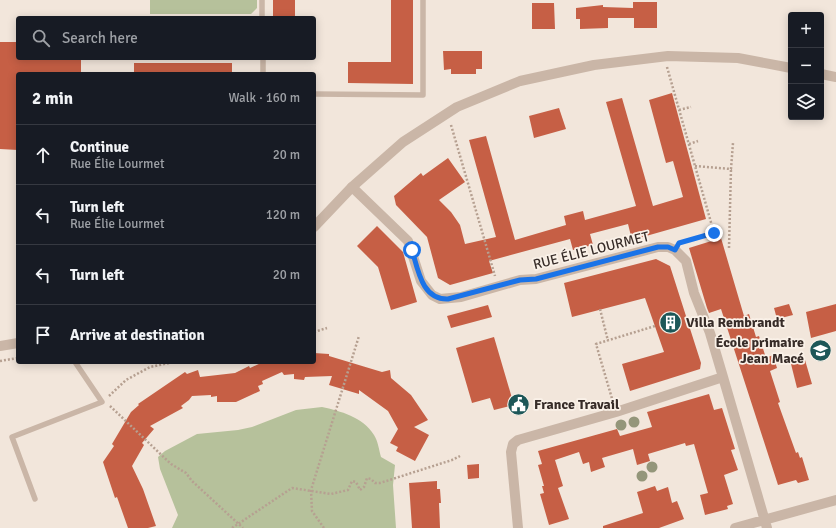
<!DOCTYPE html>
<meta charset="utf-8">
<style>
body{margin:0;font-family:Signika,sans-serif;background:#20242c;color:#f1f3f6}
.controls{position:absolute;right:12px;top:12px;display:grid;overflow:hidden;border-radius:4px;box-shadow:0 2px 10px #0003}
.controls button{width:36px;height:36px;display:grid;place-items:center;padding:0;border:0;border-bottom:1px solid #363941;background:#171b24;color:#f1f3f6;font:20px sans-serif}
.stop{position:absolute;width:12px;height:12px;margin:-9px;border:3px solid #1a73e8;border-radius:50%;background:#fff}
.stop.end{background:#1a73e8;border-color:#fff;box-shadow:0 1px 4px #0008}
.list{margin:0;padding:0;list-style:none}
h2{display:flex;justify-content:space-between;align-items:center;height:52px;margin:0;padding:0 16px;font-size:17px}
h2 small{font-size:13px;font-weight:400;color:#9ea1a6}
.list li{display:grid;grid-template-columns:26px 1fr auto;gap:12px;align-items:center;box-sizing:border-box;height:60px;padding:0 16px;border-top:1px solid #363941}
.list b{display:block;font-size:15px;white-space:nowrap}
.list p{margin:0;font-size:13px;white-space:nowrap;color:#9ea1a6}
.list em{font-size:13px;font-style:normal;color:#9ea1a6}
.icon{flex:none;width:22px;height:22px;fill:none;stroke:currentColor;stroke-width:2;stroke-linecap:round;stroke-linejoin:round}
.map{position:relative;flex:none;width:836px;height:528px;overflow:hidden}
.search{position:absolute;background:#171b24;box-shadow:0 2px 10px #0003;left:16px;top:16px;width:300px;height:44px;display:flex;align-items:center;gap:10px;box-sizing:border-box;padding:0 14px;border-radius:4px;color:#9ea1a6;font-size:15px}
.panel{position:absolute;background:#171b24;box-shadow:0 2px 10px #0003;left:16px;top:72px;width:300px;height:292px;border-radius:4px}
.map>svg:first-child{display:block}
.green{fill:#b6c19b}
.building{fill:#c65f45}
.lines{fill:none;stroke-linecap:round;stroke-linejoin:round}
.path{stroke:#b6a091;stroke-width:2.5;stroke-dasharray:2 2;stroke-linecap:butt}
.service{stroke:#cab6a7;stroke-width:5.5}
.minor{stroke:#cab6a7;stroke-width:10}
.tertiary{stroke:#cab6a7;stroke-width:10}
.tree{fill:#94967a}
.route{stroke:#1a73e8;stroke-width:5}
.labels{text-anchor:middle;stroke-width:3.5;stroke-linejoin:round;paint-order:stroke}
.street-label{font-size:14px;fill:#372c28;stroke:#faf1e8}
.poi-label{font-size:14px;font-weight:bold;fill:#372c28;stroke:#faf1e8;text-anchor:start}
</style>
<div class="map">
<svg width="836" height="528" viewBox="0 0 836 528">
<rect width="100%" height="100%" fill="#f2e6db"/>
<!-- green -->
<path class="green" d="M150,0H257V8L251,14H150Z
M322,407C340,411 363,417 374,435C378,441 379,450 381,457L395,465L393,485L396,528H172L178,515L160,469L158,457L165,451L197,434L238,430L252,427L296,410Z"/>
<!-- building -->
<path class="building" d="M273,0H295V18H273Z
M391,0H413V84L348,83V62H391Z
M633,2H657V28H634V18H608V28L580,29V19H576V8L603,5V7L633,8Z
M532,3H554L555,29H532Z
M0,42H18V58H81V74H18V150L0,149Z
M443,51H482V69H476V74H451V69L444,70Z
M134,63H232V74H134Z
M672,93L706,219L632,240L628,224L590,234L593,245L573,250L570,239L489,261L493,273L450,285L438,278L427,237L396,205L394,196L421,173L423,176L448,158L465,182L439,200L451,212L460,225L465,244L496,237L469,140L486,136L515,240L566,225L564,216L583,211L585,220L636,206L606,102L622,98L653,206L683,197L673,161L666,163L649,100Z
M559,108L566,129L534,138L529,116Z
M377,226L403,252L417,302L391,310L378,267L357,246Z
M721,238L744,316L749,314L756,337L759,336L766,358L773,355L777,368L770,371L780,402L778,403L796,453L798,452L800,458L802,457L809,480L798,483L796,480L778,485L721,309L709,313L707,308L689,248Z
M656,259L670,266L701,363L700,369L630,391L622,364L664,352L645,298L572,317L564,283Z
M789,304L793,315L777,319L774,308Z
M836,304V331L811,338L806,312Z
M488,305L492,317L451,328L447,316Z
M494,337L514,405L494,410L490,398L472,403L456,348Z
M314,353L329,354V356L382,372L390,370L391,378L411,395L428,420L414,427L429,435L415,461L396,451L398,447L390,443L398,429L388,411L359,390V394L329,385L332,376L305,377L304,380L294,379V374L284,375L282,372L262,381L263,384L258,386L260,391L236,402H217V396L211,397V395L192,396L189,400L181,406L183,408L150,426L154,429L142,443L144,445L132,466L143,489L156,526L148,528H128L117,497L115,498L103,462L114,446L112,444L131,412L139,405L138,404L185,372L187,374L198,370L200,377L235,373L249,366L250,368L263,362H314Z
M805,360L812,384L797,388L791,364Z
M709,394L714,410L722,408L735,449L731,450L738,470L724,475L733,504L727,506L728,509L705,515L700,495L708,493L694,444L686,446L685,443L648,454L650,461L637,465L633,449L602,458L605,467L591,472L589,462L583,464L579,452L555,460L563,486L558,488L569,519L549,525L540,494L544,493L542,486H544L538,465L542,464L538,451L617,429L620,436L652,427L647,412Z
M479,464V478L468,479L467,465Z
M437,481V489H440L441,503H439L440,528H412L409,483Z
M655,486L657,491L668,487L672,503L677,501L684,519L659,528H603V526L643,513L637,492Z"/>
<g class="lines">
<!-- path -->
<path class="path" d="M667,67L714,233L683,242
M679,110L691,107
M451,125L495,276
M689,144L698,141
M695,166L731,169L733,143
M729,248L731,169
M600,309L608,341
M314,332L327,328
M0,361L18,358
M109,396L126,380L150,367L174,362
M613,402L596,344L655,326
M110,406L171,464L186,473L192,481L243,528
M232,528L292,488L331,494L348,490L352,481L356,482L360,490L364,487L367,478L371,479L375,483H380L452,460L460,456
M324,528L312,511L311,490L359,336"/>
<!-- service -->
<path class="service" d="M262,0V18
M263,58V74
M314,94L423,95V0
M35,499L12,437L102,402L75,362"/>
<!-- minor -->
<path class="minor" d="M352,187L408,241L421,281L432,295L440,299L461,297L520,280L536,279L658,247H668L675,250L686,261L694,293L710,333L723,377L767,528
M518,528L511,452L513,444L518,440L616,412L723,377
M735,528L836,500"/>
<!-- tertiary -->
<path class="tertiary" d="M821,74L836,77
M314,227L352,187L403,142L457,107L520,81L594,65L668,56L738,58L791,68
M0,346L18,343"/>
</g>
<!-- trees -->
<g class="tree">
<circle cx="634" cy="422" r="5.5"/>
<circle cx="621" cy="425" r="5.5"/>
<circle cx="652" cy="467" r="5.5"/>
<circle cx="642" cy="476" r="5.5"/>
</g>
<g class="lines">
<!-- route -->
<path class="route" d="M412,250C418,270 422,300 448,299L520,280L536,279L658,247H668L675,250L679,243L714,233"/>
</g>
<!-- icons -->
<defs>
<symbol id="building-disc" viewBox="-11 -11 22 22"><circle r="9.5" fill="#1d5758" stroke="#faf1e8"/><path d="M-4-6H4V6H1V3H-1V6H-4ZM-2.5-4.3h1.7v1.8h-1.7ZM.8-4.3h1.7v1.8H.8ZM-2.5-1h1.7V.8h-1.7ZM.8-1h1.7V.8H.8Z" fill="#fff"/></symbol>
<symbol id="school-disc" viewBox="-11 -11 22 22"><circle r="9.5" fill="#1d5758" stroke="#faf1e8"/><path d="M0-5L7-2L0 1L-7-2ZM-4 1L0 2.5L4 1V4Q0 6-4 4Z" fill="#fff"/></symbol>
<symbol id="civic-disc" viewBox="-11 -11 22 22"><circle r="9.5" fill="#1d5758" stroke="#faf1e8"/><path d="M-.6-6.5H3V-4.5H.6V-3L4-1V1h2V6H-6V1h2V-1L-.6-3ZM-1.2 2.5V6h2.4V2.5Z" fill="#fff"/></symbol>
</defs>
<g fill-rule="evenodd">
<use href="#building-disc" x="658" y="310" width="25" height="25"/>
<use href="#school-disc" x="808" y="338" width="25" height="25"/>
<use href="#civic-disc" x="506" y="392" width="25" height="25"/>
</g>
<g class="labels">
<!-- street labels -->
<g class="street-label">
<text transform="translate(591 250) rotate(-14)" y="5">RUE ÉLIE LOURMET</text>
</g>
<!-- poi labels -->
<g class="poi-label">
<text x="686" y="327">Villa Rembrandt</text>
<text x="804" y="347" text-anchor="end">École primaire<tspan x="804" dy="16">Jean Macé</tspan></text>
<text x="534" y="409">France Travail</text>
</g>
</g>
</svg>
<div class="controls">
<button>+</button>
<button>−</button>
<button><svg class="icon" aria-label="layers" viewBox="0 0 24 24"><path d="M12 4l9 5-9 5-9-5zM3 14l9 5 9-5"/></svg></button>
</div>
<div class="stop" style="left:412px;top:250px"></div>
<div class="stop end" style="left:714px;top:233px"></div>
<div class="search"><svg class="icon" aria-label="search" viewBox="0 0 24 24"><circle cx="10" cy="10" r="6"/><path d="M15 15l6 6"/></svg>Search here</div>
<section class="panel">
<h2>2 min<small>Walk · 160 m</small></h2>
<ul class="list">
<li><svg class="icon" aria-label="ahead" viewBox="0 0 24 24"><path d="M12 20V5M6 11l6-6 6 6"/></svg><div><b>Continue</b><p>Rue Élie Lourmet</p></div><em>20 m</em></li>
<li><svg class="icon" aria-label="left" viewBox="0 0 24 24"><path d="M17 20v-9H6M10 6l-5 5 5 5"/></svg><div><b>Turn left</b><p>Rue Élie Lourmet</p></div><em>120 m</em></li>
<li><svg class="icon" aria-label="left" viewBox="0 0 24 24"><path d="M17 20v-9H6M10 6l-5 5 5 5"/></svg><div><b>Turn left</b></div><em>20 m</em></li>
<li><svg class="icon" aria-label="arrive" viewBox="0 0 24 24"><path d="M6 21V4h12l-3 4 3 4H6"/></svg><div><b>Arrive at destination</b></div></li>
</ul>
</section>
</div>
